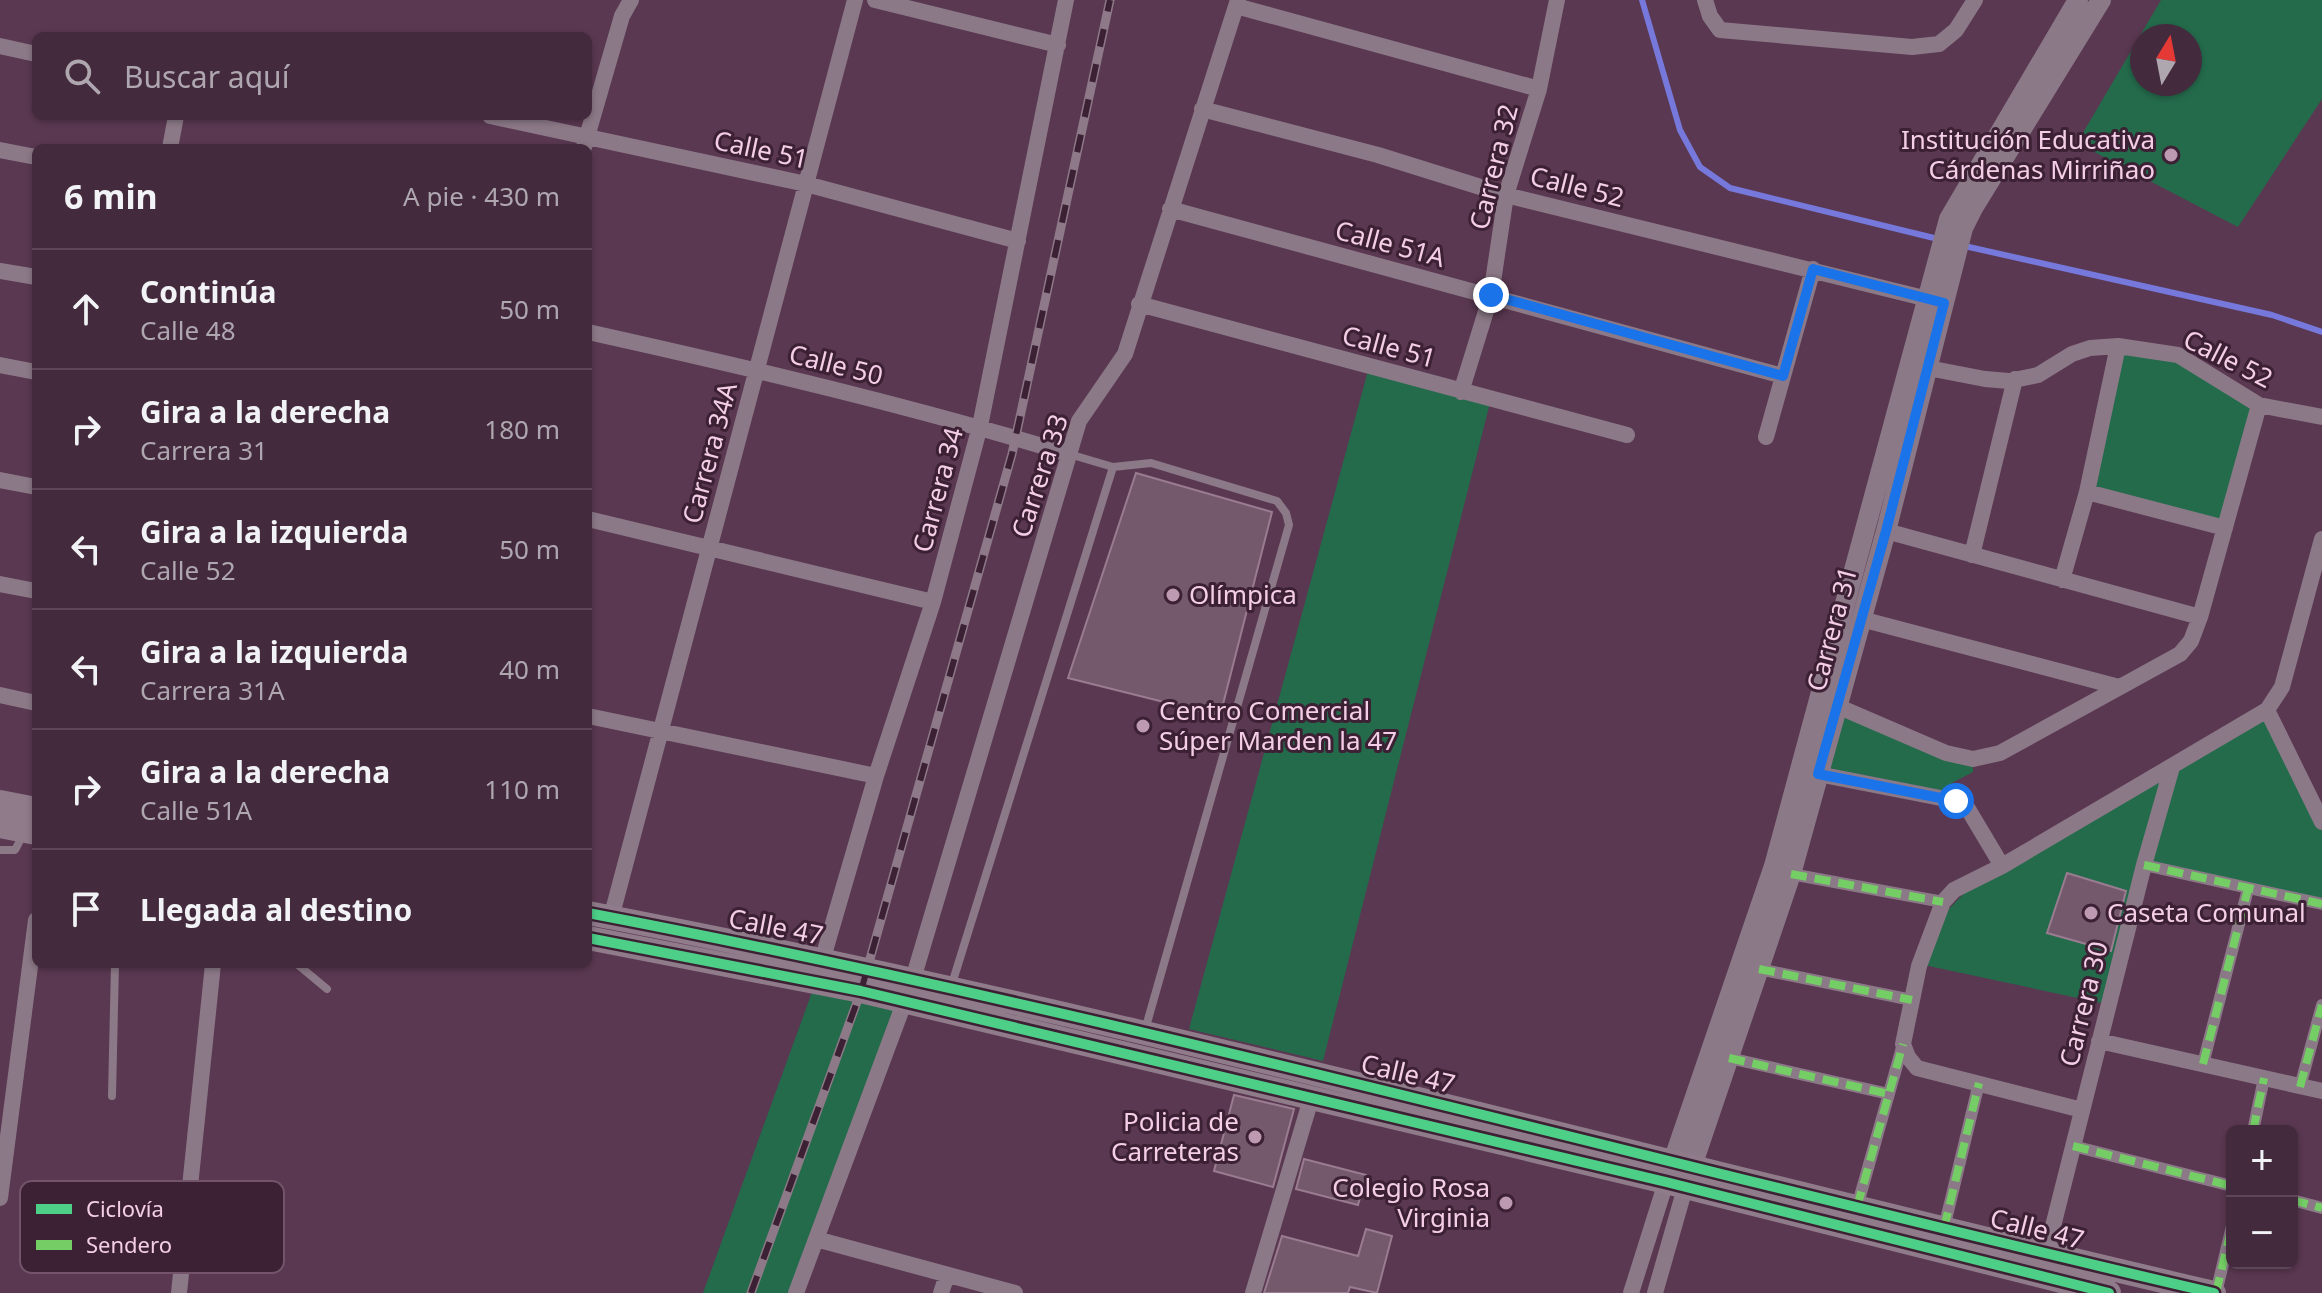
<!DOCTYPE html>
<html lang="es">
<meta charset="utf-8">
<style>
body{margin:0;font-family:"Noto Sans",sans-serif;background:#4e3648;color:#f1f3f6}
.controls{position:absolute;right:24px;bottom:24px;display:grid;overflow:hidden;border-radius:12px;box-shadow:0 2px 6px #0004}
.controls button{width:72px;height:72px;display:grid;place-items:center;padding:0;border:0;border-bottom:2px solid #5c4657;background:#442a3d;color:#f1f3f6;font:40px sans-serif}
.compass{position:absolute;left:2130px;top:24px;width:72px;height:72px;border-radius:50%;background:#442a3d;box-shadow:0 2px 6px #0004;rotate:10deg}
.stop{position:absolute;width:24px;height:24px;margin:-18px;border:6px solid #1a73e8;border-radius:50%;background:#fff}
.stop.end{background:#1a73e8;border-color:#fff;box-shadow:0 2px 8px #0008}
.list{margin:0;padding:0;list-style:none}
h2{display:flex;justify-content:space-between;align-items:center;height:104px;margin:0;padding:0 32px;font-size:34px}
h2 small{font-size:26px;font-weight:400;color:#afa7b0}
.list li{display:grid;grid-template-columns:52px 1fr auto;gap:24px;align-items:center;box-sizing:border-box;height:120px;padding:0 32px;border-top:2px solid #5c4657}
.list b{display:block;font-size:30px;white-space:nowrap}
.list p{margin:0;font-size:26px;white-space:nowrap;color:#afa7b0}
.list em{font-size:26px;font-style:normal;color:#afa7b0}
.icon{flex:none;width:44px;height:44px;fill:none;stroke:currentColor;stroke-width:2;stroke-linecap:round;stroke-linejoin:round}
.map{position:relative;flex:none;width:2322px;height:1293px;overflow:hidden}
.search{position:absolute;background:#442a3d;box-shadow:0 2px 6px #0004;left:32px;top:32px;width:560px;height:88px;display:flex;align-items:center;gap:20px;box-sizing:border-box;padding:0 28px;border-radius:12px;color:#afa7b0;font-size:30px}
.panel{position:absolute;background:#442a3d;box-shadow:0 2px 6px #0004;left:32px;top:144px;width:560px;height:824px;border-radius:12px}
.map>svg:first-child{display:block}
.green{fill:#246b4c;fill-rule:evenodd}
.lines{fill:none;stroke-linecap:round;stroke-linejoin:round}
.stream{stroke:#7679db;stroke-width:6}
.building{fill:#74586c;stroke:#9a7c91;stroke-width:2}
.service{stroke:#8c7987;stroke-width:8}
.pedestrian{stroke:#8c7987;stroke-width:12}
.minor{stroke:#8c7987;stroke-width:16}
.tertiary{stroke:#8c7987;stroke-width:20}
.secondary{stroke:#907b8a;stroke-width:24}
.rail-casing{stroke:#8d7987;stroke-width:9}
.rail{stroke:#3c2034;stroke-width:6;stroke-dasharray:18;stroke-linecap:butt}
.quiet{stroke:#74ce65;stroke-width:8;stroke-dasharray:16 8;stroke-linecap:butt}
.cycleway-casing{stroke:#3c2034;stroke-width:15}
.cycleway{stroke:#4dcf88;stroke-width:10}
.route{stroke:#1a73e8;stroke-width:10}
.poi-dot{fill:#be9ab2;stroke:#3c2034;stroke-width:3}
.labels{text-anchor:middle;stroke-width:6;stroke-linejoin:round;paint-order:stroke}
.poi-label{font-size:26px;fill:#f4cee7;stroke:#3c2034;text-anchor:end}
.street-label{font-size:26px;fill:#f4cee7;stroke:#3c2034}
.key{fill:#3c2034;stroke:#73546a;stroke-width:2}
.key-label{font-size:22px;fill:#f4cee7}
</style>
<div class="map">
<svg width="2322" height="1293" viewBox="0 0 2322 1293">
<rect width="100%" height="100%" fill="#5a3851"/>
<!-- green -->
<path class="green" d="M2161,0H2322V99L2238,227L2077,143ZM2190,36V84H2142V36Z
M2118,346L2178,355L2259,405L2225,528L2087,491Z
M1369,367L1491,399L1323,1061L1189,1029Z
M1837,706L1973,759V772L1952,783L1956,801L1819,774Z
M2266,715L2322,827V901L2147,864L2173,768Z
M2169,770L2106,1004L1924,965L1945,913L1976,881Z
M816,981L904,1002L796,1293H703Z"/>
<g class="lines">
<!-- stream -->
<path class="stream" d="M1642,0L1680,130L1700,167L1730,188L1938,239
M1960,245L2272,315L2322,332"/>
</g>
<!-- building -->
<path class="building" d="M1136,473L1272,512L1220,716L1068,678Z
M2067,873L2126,891L2111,951L2047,933Z
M1234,1095L1294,1109L1273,1187L1214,1171Z
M1304,1159L1366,1175L1358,1205L1296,1189Z
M1366,1229L1392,1236L1377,1293L1350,1287L1348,1293H1264L1282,1236L1358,1256Z"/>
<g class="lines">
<!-- service -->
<path class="service" d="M1069,454L1113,467
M0,850H15L24,833
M297,964L327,989
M951,987L1113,467L1151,463L1277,501L1286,513L1289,525L1145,1030
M112,1096L115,964"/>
<!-- pedestrian -->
<path class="pedestrian" d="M2144,865L2322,904
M1791,874L1943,902
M1759,969L1912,1000
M1729,1058L1889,1094
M2203,1064L2248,889
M2300,1087L2322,1005
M2253,1131L2264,1078
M2073,1146L2232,1186
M2292,1200L2322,1208
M1857,1207L1903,1044
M1944,1228L1979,1083
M2216,1293L2232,1226"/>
<!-- minor -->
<path class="minor" d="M875,0L1058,45
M1705,0L1710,16L1720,30L1912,47L1939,44L1956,30L1975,0
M1236,6L1539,89
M0,46L36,54
M1202,109L1378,155L1506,195L1936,301
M490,116L806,184L1018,241
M584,147L622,16L631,0
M170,148L176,116
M0,150L36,157
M1170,209L1783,376
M0,271L36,277
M1139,304L1627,435
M588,332C750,368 911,406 1069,454
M0,365L36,372
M1928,368L1985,379L2009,381L2038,375L2072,354L2090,348L2118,346L2178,355L2259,405L2322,417
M1461,392L1491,295L1506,195L1539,89L1557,0
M1766,437L1813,269
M0,480L36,487
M2087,492L2225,528
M588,519L933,602
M1886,531L2200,617
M1972,555L2015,379
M2062,580L2087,492L2118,346
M0,584L36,591
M1861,619L2119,687
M0,695L36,703
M1837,706L1946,753L1973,759L2000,753L2180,654L2191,641L2200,617L2259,405
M2267,710L2322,822
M588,716L876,776
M1818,774L1956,801L1968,809L2002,866
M611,918L855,0
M820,968L876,776L933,602L980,426L1066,0
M2099,1041L2322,1091
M2082,1110L1917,1068L1908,1057L1903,1044L1919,966L1943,902L1954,890L2002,866L2267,710L2282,687L2322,539
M0,1198L36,920
M816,1239L1015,1293
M2046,1254L2144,865L2172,767
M179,1293L213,964
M796,1293L913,979L1079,421L1125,354L1238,0
M941,1293L947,1275
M1253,1293L1311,1099
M1631,1293L1666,1182
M1655,1293L1685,1188"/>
<!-- tertiary -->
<path class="tertiary" d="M1668,1176L1774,866L1949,219L2078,0
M1688,1178L1791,874L1886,531L1963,228L1973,208L2101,0"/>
<!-- secondary -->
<path class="secondary" d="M0,802L36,809
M0,826L36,833
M588,913C1135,1017 1672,1168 2214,1293
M588,938L861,991L1666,1182L2109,1293"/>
<defs>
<path id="rail" d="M751,1293L861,991L1012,454L1110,0"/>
</defs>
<!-- rail casing -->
<use href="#rail" class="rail-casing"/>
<!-- rail -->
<use href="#rail" class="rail"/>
<!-- quiet -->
<path class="quiet" d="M2144,865L2322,904
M1791,874L1943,902
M1759,969L1912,1000
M1729,1058L1889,1094
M2203,1064L2248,889
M2300,1087L2322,1005
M2253,1131L2264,1078
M2073,1146L2232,1186
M2292,1200L2322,1208
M1857,1207L1903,1044
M1944,1228L1979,1083
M2216,1293L2232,1226"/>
<defs>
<path id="cycleway" d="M588,913C1135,1017 1672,1168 2214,1293
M588,938L861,991L1666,1182L2109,1293"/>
</defs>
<!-- cycleway casing -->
<use href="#cycleway" class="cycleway-casing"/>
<!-- cycleway -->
<use href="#cycleway" class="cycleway"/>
</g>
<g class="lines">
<!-- route -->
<path class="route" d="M1491,295L1783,376L1813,269L1944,303L1886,531L1818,774L1956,801"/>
</g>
<!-- markers -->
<g class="poi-dot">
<circle cx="2171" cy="155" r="8"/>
<circle cx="1173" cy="595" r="8"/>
<circle cx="1143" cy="726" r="8"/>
<circle cx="2091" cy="913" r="8"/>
<circle cx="1255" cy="1137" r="8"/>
<circle cx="1506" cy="1203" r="8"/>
</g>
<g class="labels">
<!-- poi labels -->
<g class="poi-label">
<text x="2155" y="149">Institución Educativa<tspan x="2155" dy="30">Cárdenas Mirriñao</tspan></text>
<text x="1189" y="604" text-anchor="start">Olímpica</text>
<text x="1159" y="720" text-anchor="start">Centro Comercial<tspan x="1159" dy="30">Súper Marden la 47</tspan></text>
<text x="2107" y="922" text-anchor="start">Caseta Comunal</text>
<text x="1239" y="1131">Policia de<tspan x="1239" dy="30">Carreteras</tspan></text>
<text x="1490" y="1197">Colegio Rosa<tspan x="1490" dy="30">Virginia</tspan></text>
</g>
<!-- street labels -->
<g class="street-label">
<text transform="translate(761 150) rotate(12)" y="9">Calle 51</text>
<text transform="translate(1494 167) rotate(-76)" y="9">Carrera 32</text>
<text transform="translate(1577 187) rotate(14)" y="9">Calle 52</text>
<text transform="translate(1390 244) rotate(15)" y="9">Calle 51A</text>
<text transform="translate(1389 347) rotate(15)" y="9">Calle 51</text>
<text transform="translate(2228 359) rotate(27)" y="9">Calle 52</text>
<text transform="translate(836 365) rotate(14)" y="9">Calle 50</text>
<text transform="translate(710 453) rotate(-75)" y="9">Carrera 34A</text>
<text transform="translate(1040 476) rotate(-72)" y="9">Carrera 33</text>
<text transform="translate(938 490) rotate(-75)" y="9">Carrera 34</text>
<text transform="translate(1832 629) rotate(-75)" y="9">Carrera 31</text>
<text transform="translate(776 927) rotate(11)" y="9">Calle 47</text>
<text transform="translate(2084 1004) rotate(-76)" y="9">Carrera 30</text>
<text transform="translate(1408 1074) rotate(13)" y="9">Calle 47</text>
<text transform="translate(2037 1229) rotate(14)" y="9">Calle 47</text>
</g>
</g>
<!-- legend -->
<rect x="20" y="1181" width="264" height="92" rx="12" class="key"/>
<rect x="36" y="1204" width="36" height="10" fill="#4dcf88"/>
<rect x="36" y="1240" width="36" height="10" fill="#74ce65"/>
<g class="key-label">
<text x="86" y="1217">Ciclovía</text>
<text x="86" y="1253">Sendero</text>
</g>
</svg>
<div class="controls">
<button>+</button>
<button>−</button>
</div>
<svg class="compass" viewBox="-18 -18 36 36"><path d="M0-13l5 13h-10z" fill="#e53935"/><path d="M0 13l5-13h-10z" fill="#afa7b0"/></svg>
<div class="stop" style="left:1956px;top:801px"></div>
<div class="stop end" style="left:1491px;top:295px"></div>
<div class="search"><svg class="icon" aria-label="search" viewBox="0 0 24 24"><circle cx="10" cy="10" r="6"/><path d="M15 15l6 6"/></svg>Buscar aquí</div>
<section class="panel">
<h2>6 min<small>A pie · 430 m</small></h2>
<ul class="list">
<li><svg class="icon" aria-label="ahead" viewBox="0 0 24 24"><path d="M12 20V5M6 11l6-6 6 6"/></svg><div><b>Continúa</b><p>Calle 48</p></div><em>50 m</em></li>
<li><svg class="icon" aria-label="right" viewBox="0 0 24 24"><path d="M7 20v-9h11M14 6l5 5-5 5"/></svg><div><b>Gira a la derecha</b><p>Carrera 31</p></div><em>180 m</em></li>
<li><svg class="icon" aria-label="left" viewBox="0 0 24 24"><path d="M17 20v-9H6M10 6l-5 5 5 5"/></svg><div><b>Gira a la izquierda</b><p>Calle 52</p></div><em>50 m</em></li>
<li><svg class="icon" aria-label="left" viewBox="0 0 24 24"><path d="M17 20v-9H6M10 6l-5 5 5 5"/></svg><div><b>Gira a la izquierda</b><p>Carrera 31A</p></div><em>40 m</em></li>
<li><svg class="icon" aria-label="right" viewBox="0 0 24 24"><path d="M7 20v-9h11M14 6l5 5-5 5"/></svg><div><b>Gira a la derecha</b><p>Calle 51A</p></div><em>110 m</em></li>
<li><svg class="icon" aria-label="arrive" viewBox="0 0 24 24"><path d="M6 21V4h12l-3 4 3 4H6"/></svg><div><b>Llegada al destino</b></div></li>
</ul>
</section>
</div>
